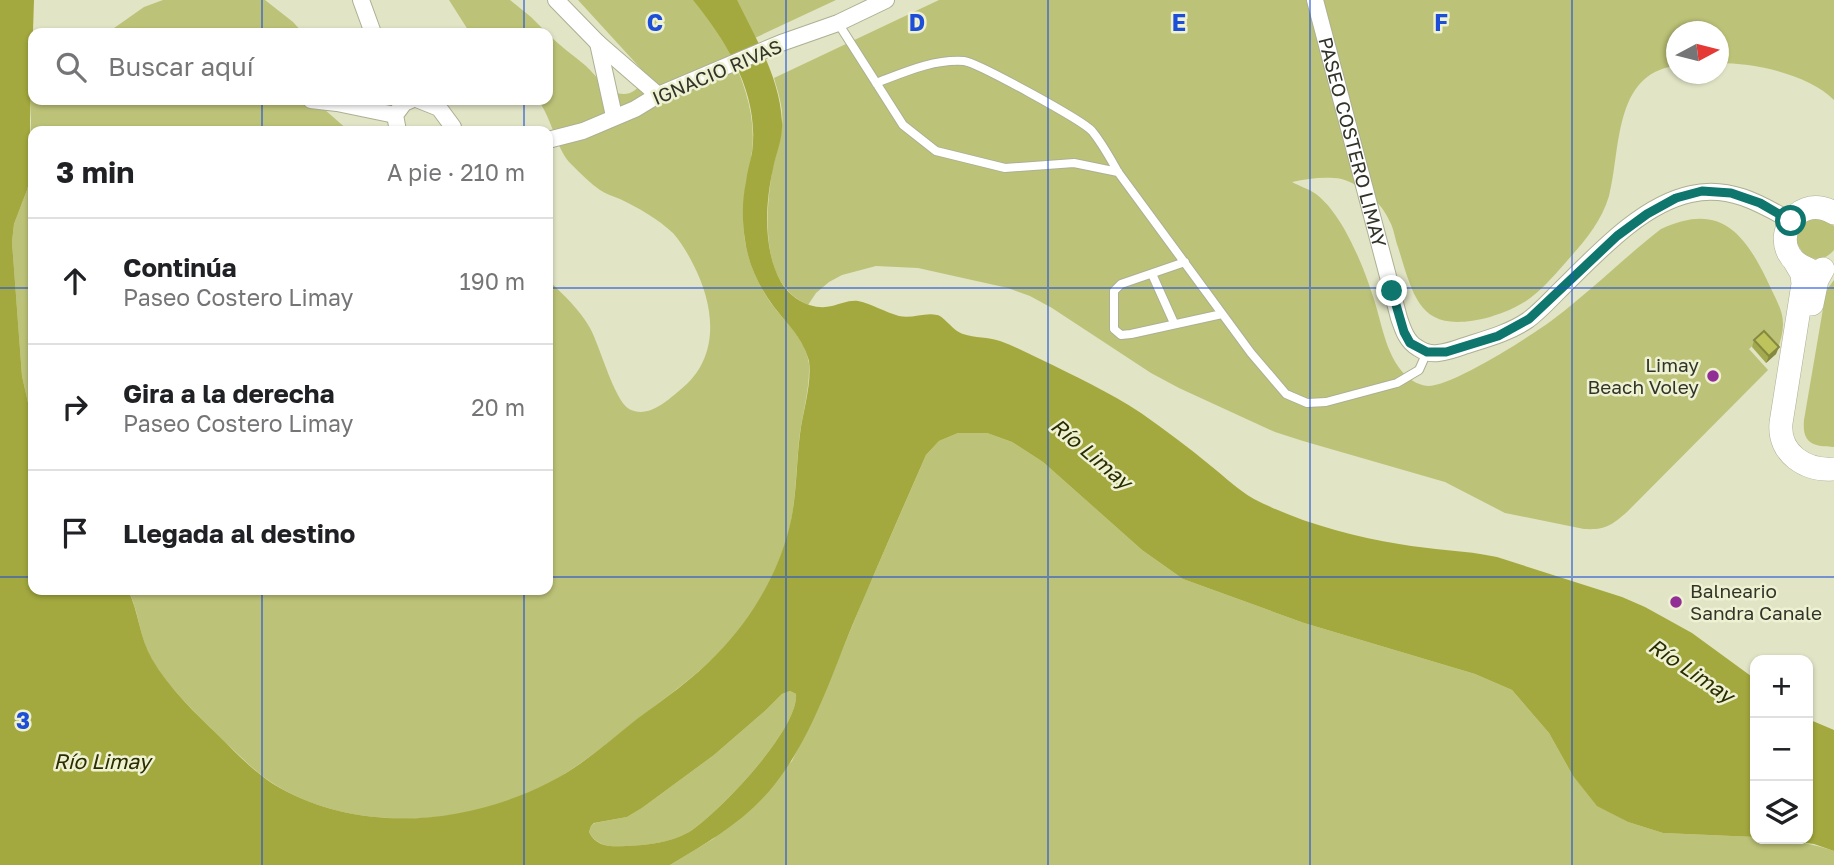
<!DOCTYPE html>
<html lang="es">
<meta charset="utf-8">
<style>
body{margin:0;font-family:"Golos Text",sans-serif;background:#f2f2f2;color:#202124}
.controls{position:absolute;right:21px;bottom:21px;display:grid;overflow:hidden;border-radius:14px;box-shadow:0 2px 5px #0004}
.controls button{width:63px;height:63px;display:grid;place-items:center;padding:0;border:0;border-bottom:2px solid #e0e0e0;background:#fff;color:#202124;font:35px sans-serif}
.compass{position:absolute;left:1666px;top:21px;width:63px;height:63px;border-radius:50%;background:#fff;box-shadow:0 2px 5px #0004;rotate:83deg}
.stop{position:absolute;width:21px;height:21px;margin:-16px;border:5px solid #0f766e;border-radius:50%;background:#fff}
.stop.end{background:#0f766e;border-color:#fff;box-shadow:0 2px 7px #0008}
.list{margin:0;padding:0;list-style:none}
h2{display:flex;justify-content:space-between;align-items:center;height:91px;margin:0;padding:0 28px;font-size:30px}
h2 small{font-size:23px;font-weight:400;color:#757577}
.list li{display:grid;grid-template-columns:46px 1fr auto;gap:21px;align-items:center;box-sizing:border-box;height:126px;padding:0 28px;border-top:2px solid #e0e0e0}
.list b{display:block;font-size:26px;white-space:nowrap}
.list p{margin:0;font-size:23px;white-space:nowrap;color:#757577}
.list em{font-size:23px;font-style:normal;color:#757577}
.icon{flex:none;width:38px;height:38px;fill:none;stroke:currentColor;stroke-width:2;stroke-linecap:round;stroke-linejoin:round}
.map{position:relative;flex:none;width:1834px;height:865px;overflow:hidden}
.search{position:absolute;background:#fff;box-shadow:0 2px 5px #0004;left:28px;top:28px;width:525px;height:77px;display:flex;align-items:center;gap:18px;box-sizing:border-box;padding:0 24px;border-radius:14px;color:#757577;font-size:26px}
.panel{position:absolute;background:#fff;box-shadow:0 2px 5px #0004;left:28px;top:126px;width:525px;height:469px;border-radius:14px}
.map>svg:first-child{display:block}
.green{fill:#bcc277}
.water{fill:#a3a93e;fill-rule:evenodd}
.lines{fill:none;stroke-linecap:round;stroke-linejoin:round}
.lane-casing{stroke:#adb093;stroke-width:10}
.street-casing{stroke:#adb093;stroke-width:18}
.secondary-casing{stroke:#adb093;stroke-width:24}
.lane{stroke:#fff;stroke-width:8}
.street{stroke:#fff;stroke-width:16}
.secondary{stroke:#fff;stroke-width:23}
.wall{fill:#a3a94e}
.shaded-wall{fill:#858940}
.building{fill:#bec45b;stroke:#858940;stroke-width:2}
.route{stroke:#0f766e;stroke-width:9}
.grid{fill:none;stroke:#1d4ed8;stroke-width:2;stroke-opacity:0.55}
.poi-dot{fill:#912f96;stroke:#eef1d2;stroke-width:2.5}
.labels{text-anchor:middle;stroke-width:5;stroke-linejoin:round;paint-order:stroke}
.street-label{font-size:19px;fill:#323428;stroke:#eef1d2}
.poi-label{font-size:19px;fill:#323428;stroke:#eef1d2;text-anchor:end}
.water-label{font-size:21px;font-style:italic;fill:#2b2c00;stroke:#eef1d2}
.grid-label{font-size:23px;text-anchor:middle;font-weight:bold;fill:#1d4ed8;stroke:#eef1d2;stroke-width:5;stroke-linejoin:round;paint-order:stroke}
</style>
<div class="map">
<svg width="1834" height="865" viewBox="0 0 1834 865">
<rect width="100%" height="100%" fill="#e1e4c5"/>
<!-- green -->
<path class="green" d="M163,0H265L293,22L303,33H107L144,7Z
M449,0H510L531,17L547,33H470Z
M578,0H836L729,50C744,82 756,115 752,151C748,184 740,207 745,241C749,267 761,291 777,311C786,322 796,331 802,344C806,350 808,357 809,364C810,390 802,415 799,440C796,470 796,502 789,531C776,577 750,623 715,657C691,679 664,699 638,719C611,740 584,763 553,781C475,826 356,834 277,786C257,774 241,757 224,741C198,715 168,688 150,656C139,635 139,611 128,590H548V280C564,295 579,309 590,328C600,346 614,400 629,409C648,419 667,401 680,390C721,358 715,306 693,264C688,254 681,242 673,233C658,219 639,208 620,199C613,196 606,194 600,190C590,183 581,174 572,165C556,150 553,120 538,100H548V34C560,46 573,55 586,66C598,77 611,99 630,93C640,89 642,81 643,71Z
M939,0H1834V100C1809,74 1754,63 1719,63L1718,32H1676V66C1613,73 1621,151 1609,196C1600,226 1579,247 1559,270C1547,283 1535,297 1519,305C1511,310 1499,314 1490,317C1421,335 1415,302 1398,247C1395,239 1394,229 1390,222C1384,208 1374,198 1363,190C1355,184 1344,178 1334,178C1319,177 1306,179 1292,182C1299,186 1309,189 1316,194C1344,215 1366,272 1376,306C1383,330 1389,366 1413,381C1416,383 1424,386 1428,386C1453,386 1533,335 1555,318C1592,290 1625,257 1661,229C1717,203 1742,229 1766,278C1781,311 1790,317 1776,354L1761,338L1749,349L1768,370L1627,512C1611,526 1605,530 1584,529L1505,513L1445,482L1303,441L1275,432L1179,388L1151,373L1052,308L1030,296L1008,288L918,268L876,266L842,275L829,282L816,293L808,305C802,302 795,298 790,293C763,267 766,213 771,179C773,161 781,143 782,125C784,110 778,92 774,78Z
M33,84V100H317L324,109L349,131H33V425L22,376L12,242L14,224L27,190L31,176V87Z
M1809,218L1828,221L1834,226V250C1826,259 1818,261 1807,257C1792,241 1792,232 1809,218Z
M1834,280V447C1813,446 1802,444 1804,420L1825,297L1826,291Z
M958,433H987L1012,442L1043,462L1142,550L1183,579L1304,623L1475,674L1512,690L1549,733L1573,776L1597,805L1628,822L1663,833L1755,837V839C1783,839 1808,842 1834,851V865H670L713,839L792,761L824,694L865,595L926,455L939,441Z
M790,691L796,694C799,729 718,814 689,832C669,843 649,845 626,846C611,847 597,847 589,832L591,826L595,823L627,817L642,808L714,755L766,710L782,694Z"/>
<!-- water -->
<path class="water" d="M0,0H34L30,121L31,176L27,190L14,224L12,242L22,376L33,425V590H128C139,612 139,637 152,659C169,688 195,713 219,736C238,755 257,775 280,788C361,834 468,824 548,783C581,767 609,741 637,719C664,699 693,679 717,654C751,620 777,575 789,529C797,498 796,465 800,434C803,411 812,384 809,361C809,360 805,349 804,348C797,332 784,320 774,307C759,287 748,264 745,240C742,221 742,200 746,182C747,172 750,163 752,153C760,95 728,43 693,0H737C756,39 780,78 782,122C783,139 776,153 773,169C765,204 763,250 781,282C791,299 812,311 832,306C841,304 848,300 858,301C872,304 885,312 899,316C912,319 925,312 937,315C944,316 953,331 963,334C975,338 988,337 1000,341C1014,346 1027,353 1040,359C1075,376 1109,392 1141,413C1165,430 1188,447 1211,466C1225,477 1238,490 1254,499C1299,522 1350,536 1399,544C1432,550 1464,550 1497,557L1622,597L1645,607L1692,633L1755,679V837L1663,833L1628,822L1597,806L1573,776L1549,733L1512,690L1475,674L1304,623L1183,579L1142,550L1043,462L1012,442L987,433H958L939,441L926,455C901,512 876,569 852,626C830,680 811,738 775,784C747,820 708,842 670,865H0ZM790,691L796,694C799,729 718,814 689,832C669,843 648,845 626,846C611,847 596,847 589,832L591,826L594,823L627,817L642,808L714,755L766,710L782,694Z
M1808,719L1834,730V851L1814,844L1776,839H1808Z"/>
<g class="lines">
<defs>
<path id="lane" d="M838,23L903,125L936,151L1005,168L1074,163L1118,172
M876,83C905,72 933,59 964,61C978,63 1082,120 1092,131C1102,143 1110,158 1118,172L1251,353L1286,394L1307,403L1326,402L1397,383L1419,370L1427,352
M1185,262L1121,284L1114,291V329L1121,335L1131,334L1222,314
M1152,274L1174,323"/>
<g id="street">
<path d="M361,0L373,33"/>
<path d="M556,0L598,43L658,95"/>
<path id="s1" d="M1315,0L1399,318C1403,330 1407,342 1418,348C1424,352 1431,354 1438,353C1447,352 1456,349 1464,346C1486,339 1509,333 1528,320C1539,312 1549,301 1559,291C1595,256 1640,205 1691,194C1728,185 1760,203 1791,221"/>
<path d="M598,43L614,116"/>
<path d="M311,100L337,103L395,115"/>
<path d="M419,100L439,108L453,127L452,131"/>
<path d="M398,131L395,115L404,103L411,100"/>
<path d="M548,140L583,131L635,109L658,95L781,43L838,23L886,0"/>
</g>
<path id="secondary" d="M1795,262L1802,274L1803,284L1781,423C1778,454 1806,471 1834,469
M1808,269C1763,252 1792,189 1834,213
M1812,304L1817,280L1823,269"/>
</defs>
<!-- lane casing -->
<use href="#lane" class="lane-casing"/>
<!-- street casing -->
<use href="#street" class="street-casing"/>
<!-- secondary casing -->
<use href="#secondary" class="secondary-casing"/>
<!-- lane -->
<use href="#lane" class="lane"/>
<!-- street -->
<use href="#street" class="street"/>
<!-- secondary -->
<use href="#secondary" class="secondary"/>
</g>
<!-- wall -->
<path class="wall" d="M1754,340L1776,354L1766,363L1752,347Z"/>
<!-- shaded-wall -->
<path class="shaded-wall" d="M1779,347L1776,354L1766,363L1769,356Z"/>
<!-- building -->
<path class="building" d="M1764,331L1779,347L1769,356L1754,340Z"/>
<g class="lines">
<!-- route -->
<path class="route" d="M1392,291L1404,332L1410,343L1427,352H1446L1498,336L1529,319L1617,236L1647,214L1676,198L1702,191L1731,193L1760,203L1791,221"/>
</g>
<!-- grid -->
<path class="grid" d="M262,0V33M524,0V33M786,0V865M1048,0V865M1310,0V865M1572,0V865M262,100V131M524,100V131M0,288H33M548,288H1834M0,577H33M548,577H1834M262,590V865M524,590V865"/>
<!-- markers -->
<g class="poi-dot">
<circle cx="1713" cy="376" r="7"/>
<circle cx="1676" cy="602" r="7"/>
</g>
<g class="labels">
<!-- street labels -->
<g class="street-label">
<text transform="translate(717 72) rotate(-23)" y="7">IGNACIO RIVAS</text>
<text dy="7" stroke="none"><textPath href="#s1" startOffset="147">PASEO COSTERO LIMAY</textPath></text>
</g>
<!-- poi labels -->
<g class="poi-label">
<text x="1699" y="372">Limay<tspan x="1699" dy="22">Beach Voley</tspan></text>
<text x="1690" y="598" text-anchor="start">Balneario<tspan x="1690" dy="22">Sandra Canale</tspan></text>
</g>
<!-- water labels -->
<g class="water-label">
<text transform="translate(1091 454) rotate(40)" y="7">Río Limay</text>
<text transform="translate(1691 671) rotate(34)" y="7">Río Limay</text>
<text x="102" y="769">Río Limay</text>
</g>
</g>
<g class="grid-label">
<text x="655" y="31">C</text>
<text x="917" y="31">D</text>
<text x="1179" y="31">E</text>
<text x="1441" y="31">F</text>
<text x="23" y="729">3</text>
</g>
</svg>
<div class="controls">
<button>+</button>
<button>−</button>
<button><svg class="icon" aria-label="layers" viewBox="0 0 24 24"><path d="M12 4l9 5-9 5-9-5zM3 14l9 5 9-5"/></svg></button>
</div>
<svg class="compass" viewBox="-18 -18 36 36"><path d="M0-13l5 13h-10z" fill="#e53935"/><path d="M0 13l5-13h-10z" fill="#757577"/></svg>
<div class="stop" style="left:1791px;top:221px"></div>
<div class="stop end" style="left:1392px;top:291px"></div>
<div class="search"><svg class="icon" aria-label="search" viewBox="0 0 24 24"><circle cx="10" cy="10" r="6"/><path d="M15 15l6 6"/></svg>Buscar aquí</div>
<section class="panel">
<h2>3 min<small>A pie · 210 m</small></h2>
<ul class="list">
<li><svg class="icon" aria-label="ahead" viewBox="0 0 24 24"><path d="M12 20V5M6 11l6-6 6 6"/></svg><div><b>Continúa</b><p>Paseo Costero Limay</p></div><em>190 m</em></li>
<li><svg class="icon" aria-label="right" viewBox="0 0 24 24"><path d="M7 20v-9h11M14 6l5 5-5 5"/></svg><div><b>Gira a la derecha</b><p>Paseo Costero Limay</p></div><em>20 m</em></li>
<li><svg class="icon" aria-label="arrive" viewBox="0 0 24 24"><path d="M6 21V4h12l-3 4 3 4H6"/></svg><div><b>Llegada al destino</b></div></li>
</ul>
</section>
</div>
